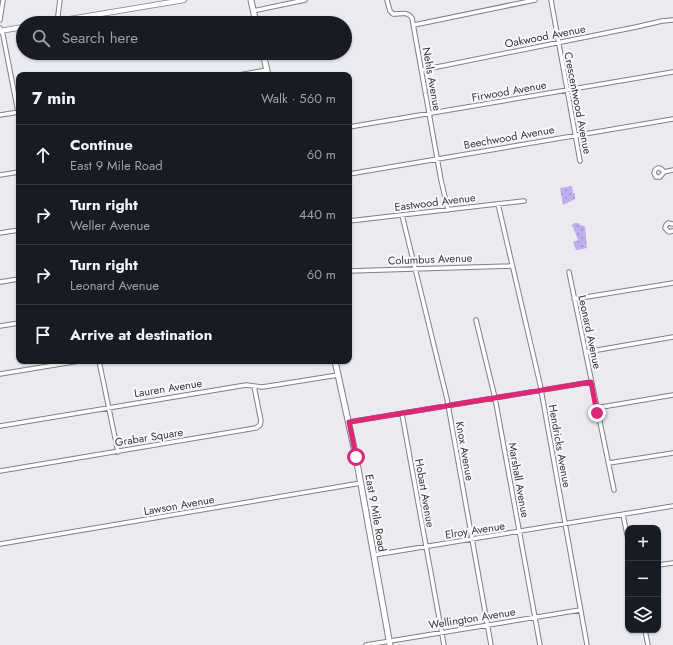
<!DOCTYPE html>
<meta charset="utf-8">
<style>
body{margin:0;font-family:Jost,sans-serif;background:#242831;color:#f1f3f6}
.controls{position:absolute;right:12px;bottom:12px;display:grid;overflow:hidden;border-radius:8px;box-shadow:0 1px 3px #0004}
.controls button{width:36px;height:36px;display:grid;place-items:center;padding:0;border:0;border-bottom:1px solid #363941;background:#171b24;color:#f1f3f6;font:20px sans-serif}
.stop{position:absolute;width:12px;height:12px;margin:-9px;border:3px solid #db2777;border-radius:50%;background:#fff}
.stop.end{background:#db2777;border-color:#fff;box-shadow:0 1px 4px #0008}
.list{margin:0;padding:0;list-style:none}
h2{display:flex;justify-content:space-between;align-items:center;height:52px;margin:0;padding:0 16px;font-size:17px}
h2 small{font-size:13px;font-weight:400;color:#9ea1a6}
.list li{display:grid;grid-template-columns:26px 1fr auto;gap:12px;align-items:center;box-sizing:border-box;height:60px;padding:0 16px;border-top:1px solid #363941}
.list b{display:block;font-size:15px;white-space:nowrap}
.list p{margin:0;font-size:13px;white-space:nowrap;color:#9ea1a6}
.list em{font-size:13px;font-style:normal;color:#9ea1a6}
.icon{flex:none;width:22px;height:22px;fill:none;stroke:currentColor;stroke-width:2;stroke-linecap:round;stroke-linejoin:round}
.map{position:relative;flex:none;width:673px;height:645px;overflow:hidden}
.search{position:absolute;background:#171b24;box-shadow:0 1px 3px #0004;left:16px;top:16px;width:336px;height:44px;display:flex;align-items:center;gap:10px;box-sizing:border-box;padding:0 14px;border-radius:22px;color:#9ea1a6;font-size:15px}
.panel{position:absolute;background:#171b24;box-shadow:0 1px 3px #0004;left:16px;top:72px;width:336px;height:292px;border-radius:8px}
.map>svg:first-child{display:block}
.grass{fill:url(#grass-dots)}
.lines{fill:none;stroke-linecap:round;stroke-linejoin:round}
.minor-casing{stroke:#807f84;stroke-width:5.5}
.tertiary-casing{stroke:#807f84;stroke-width:6}
.secondary-casing{stroke:#807f84;stroke-width:7}
.minor{stroke:#fff;stroke-width:3.5}
.tertiary{stroke:#fff;stroke-width:4.5}
.secondary{stroke:#fff;stroke-width:5}
.route{stroke:#db2777;stroke-width:5}
.labels{text-anchor:middle;stroke-width:4;stroke-linejoin:round;paint-order:stroke}
.street-label{font-size:11px;fill:#353537;stroke:#f9f8fd}
</style>
<div class="map">
<svg width="673" height="645" viewBox="0 0 673 645">
<defs>
<pattern id="grass-dots" width="8" height="8" patternUnits="userSpaceOnUse"><rect width="8" height="8" fill="#beb0ed"/><path d="M2 2h.1M6 6h.1" fill="none" stroke="#9b90c1" stroke-width="1.8" stroke-linecap="round"/></pattern>
</defs>
<rect width="100%" height="100%" fill="#eceaf0"/>
<!-- grass -->
<path class="grass" d="M572,186L573,193H575V199L563,205L560,188Z
M574,223H579L580,225L584,226L585,227L587,248L576,250L573,242L578,240L573,227L571,226Z"/>
<g class="lines">
<defs>
<path id="minor" d="M387,0L390,11L393,14C401,14 407,11 412,18L441,180L448,210
M551,0L580,161
M253,11L305,0
M0,20L3,0
M59,21L58,15L60,0
M414,25L535,0
M0,28L3,35L18,112
M422,70L636,27L662,21L673,20
M239,75L267,70
M0,115L19,112
M349,127L673,72
M664,172C662,169 659,166 655,170L654,173L656,177H660L664,172L673,170
M349,174L673,119
M0,175L19,172
M498,204L540,384L587,645
M402,215L447,399L491,645
M349,221L524,201
M673,224L668,223L666,225L665,228L669,232L673,231
M0,233L19,230
M349,271L511,266
M569,272L614,490
M0,282L19,279
M574,299L673,283
M476,320L495,398L540,645
M0,326L19,323
M586,352L673,337
M99,361L118,452
M0,374L79,361
M596,408L673,395
M402,414L444,645
M349,422L591,382
M0,426L246,385L262,387L269,386L338,375
M609,463L673,453
M0,471L256,428L260,425L261,421L254,386
M623,515L628,539
M0,544L361,483
M374,555L673,506
M658,565L673,563
M645,630L648,645
M366,645L580,610"/>
<path id="tertiary" d="M46,23L184,0
M0,31L23,27"/>
<path id="secondary" d="M251,0L256,23
M263,53L268,75
M335,361L356,457L390,645"/>
</defs>
<!-- minor casing -->
<use href="#minor" class="minor-casing"/>
<!-- tertiary casing -->
<use href="#tertiary" class="tertiary-casing"/>
<!-- secondary casing -->
<use href="#secondary" class="secondary-casing"/>
<!-- minor -->
<use href="#minor" class="minor"/>
<!-- tertiary -->
<use href="#tertiary" class="tertiary"/>
<!-- secondary -->
<use href="#secondary" class="secondary"/>
</g>
<g class="lines">
<!-- route -->
<path class="route" d="M356,457L349,422L591,382L597,413"/>
</g>
<g class="labels">
<!-- street labels -->
<g class="street-label">
<text transform="translate(545 36) rotate(-11)" y="4">Oakwood Avenue</text>
<text transform="translate(432 79) rotate(80)" y="4">Nehls Avenue</text>
<text transform="translate(509 91) rotate(-10)" y="4">Firwood Avenue</text>
<text transform="translate(578 103) rotate(79)" y="4">Crescentwood Avenue</text>
<text transform="translate(509 137) rotate(-10)" y="4">Beechwood Avenue</text>
<text transform="translate(435 202) rotate(-7)" y="4">Eastwood Avenue</text>
<text transform="translate(430 259) rotate(-2)" y="4">Columbus Avenue</text>
<text transform="translate(590 332) rotate(78)" y="4">Leonard Avenue</text>
<text transform="translate(168 388) rotate(-9)" y="4">Lauren Avenue</text>
<text transform="translate(149 437) rotate(-9)" y="4">Grabar Square</text>
<text transform="translate(560 446) rotate(80)" y="4">Hendricks Avenue</text>
<text transform="translate(465 451) rotate(80)" y="4">Knox Avenue</text>
<text transform="translate(519 480) rotate(80)" y="4">Marshall Avenue</text>
<text transform="translate(425 493) rotate(80)" y="4">Hobart Avenue</text>
<text transform="translate(179 505) rotate(-10)" y="4">Lawson Avenue</text>
<text transform="translate(376 513) rotate(80)" y="4">East 9 Mile Road</text>
<text transform="translate(475 530) rotate(-9)" y="4">Elroy Avenue</text>
<text transform="translate(472 618) rotate(-9)" y="4">Wellington Avenue</text>
</g>
</g>
</svg>
<div class="controls">
<button>+</button>
<button>−</button>
<button><svg class="icon" aria-label="layers" viewBox="0 0 24 24"><path d="M12 4l9 5-9 5-9-5zM3 14l9 5 9-5"/></svg></button>
</div>
<div class="stop" style="left:356px;top:457px"></div>
<div class="stop end" style="left:597px;top:413px"></div>
<div class="search"><svg class="icon" aria-label="search" viewBox="0 0 24 24"><circle cx="10" cy="10" r="6"/><path d="M15 15l6 6"/></svg>Search here</div>
<section class="panel">
<h2>7 min<small>Walk · 560 m</small></h2>
<ul class="list">
<li><svg class="icon" aria-label="ahead" viewBox="0 0 24 24"><path d="M12 20V5M6 11l6-6 6 6"/></svg><div><b>Continue</b><p>East 9 Mile Road</p></div><em>60 m</em></li>
<li><svg class="icon" aria-label="right" viewBox="0 0 24 24"><path d="M7 20v-9h11M14 6l5 5-5 5"/></svg><div><b>Turn right</b><p>Weller Avenue</p></div><em>440 m</em></li>
<li><svg class="icon" aria-label="right" viewBox="0 0 24 24"><path d="M7 20v-9h11M14 6l5 5-5 5"/></svg><div><b>Turn right</b><p>Leonard Avenue</p></div><em>60 m</em></li>
<li><svg class="icon" aria-label="arrive" viewBox="0 0 24 24"><path d="M6 21V4h12l-3 4 3 4H6"/></svg><div><b>Arrive at destination</b></div></li>
</ul>
</section>
</div>
